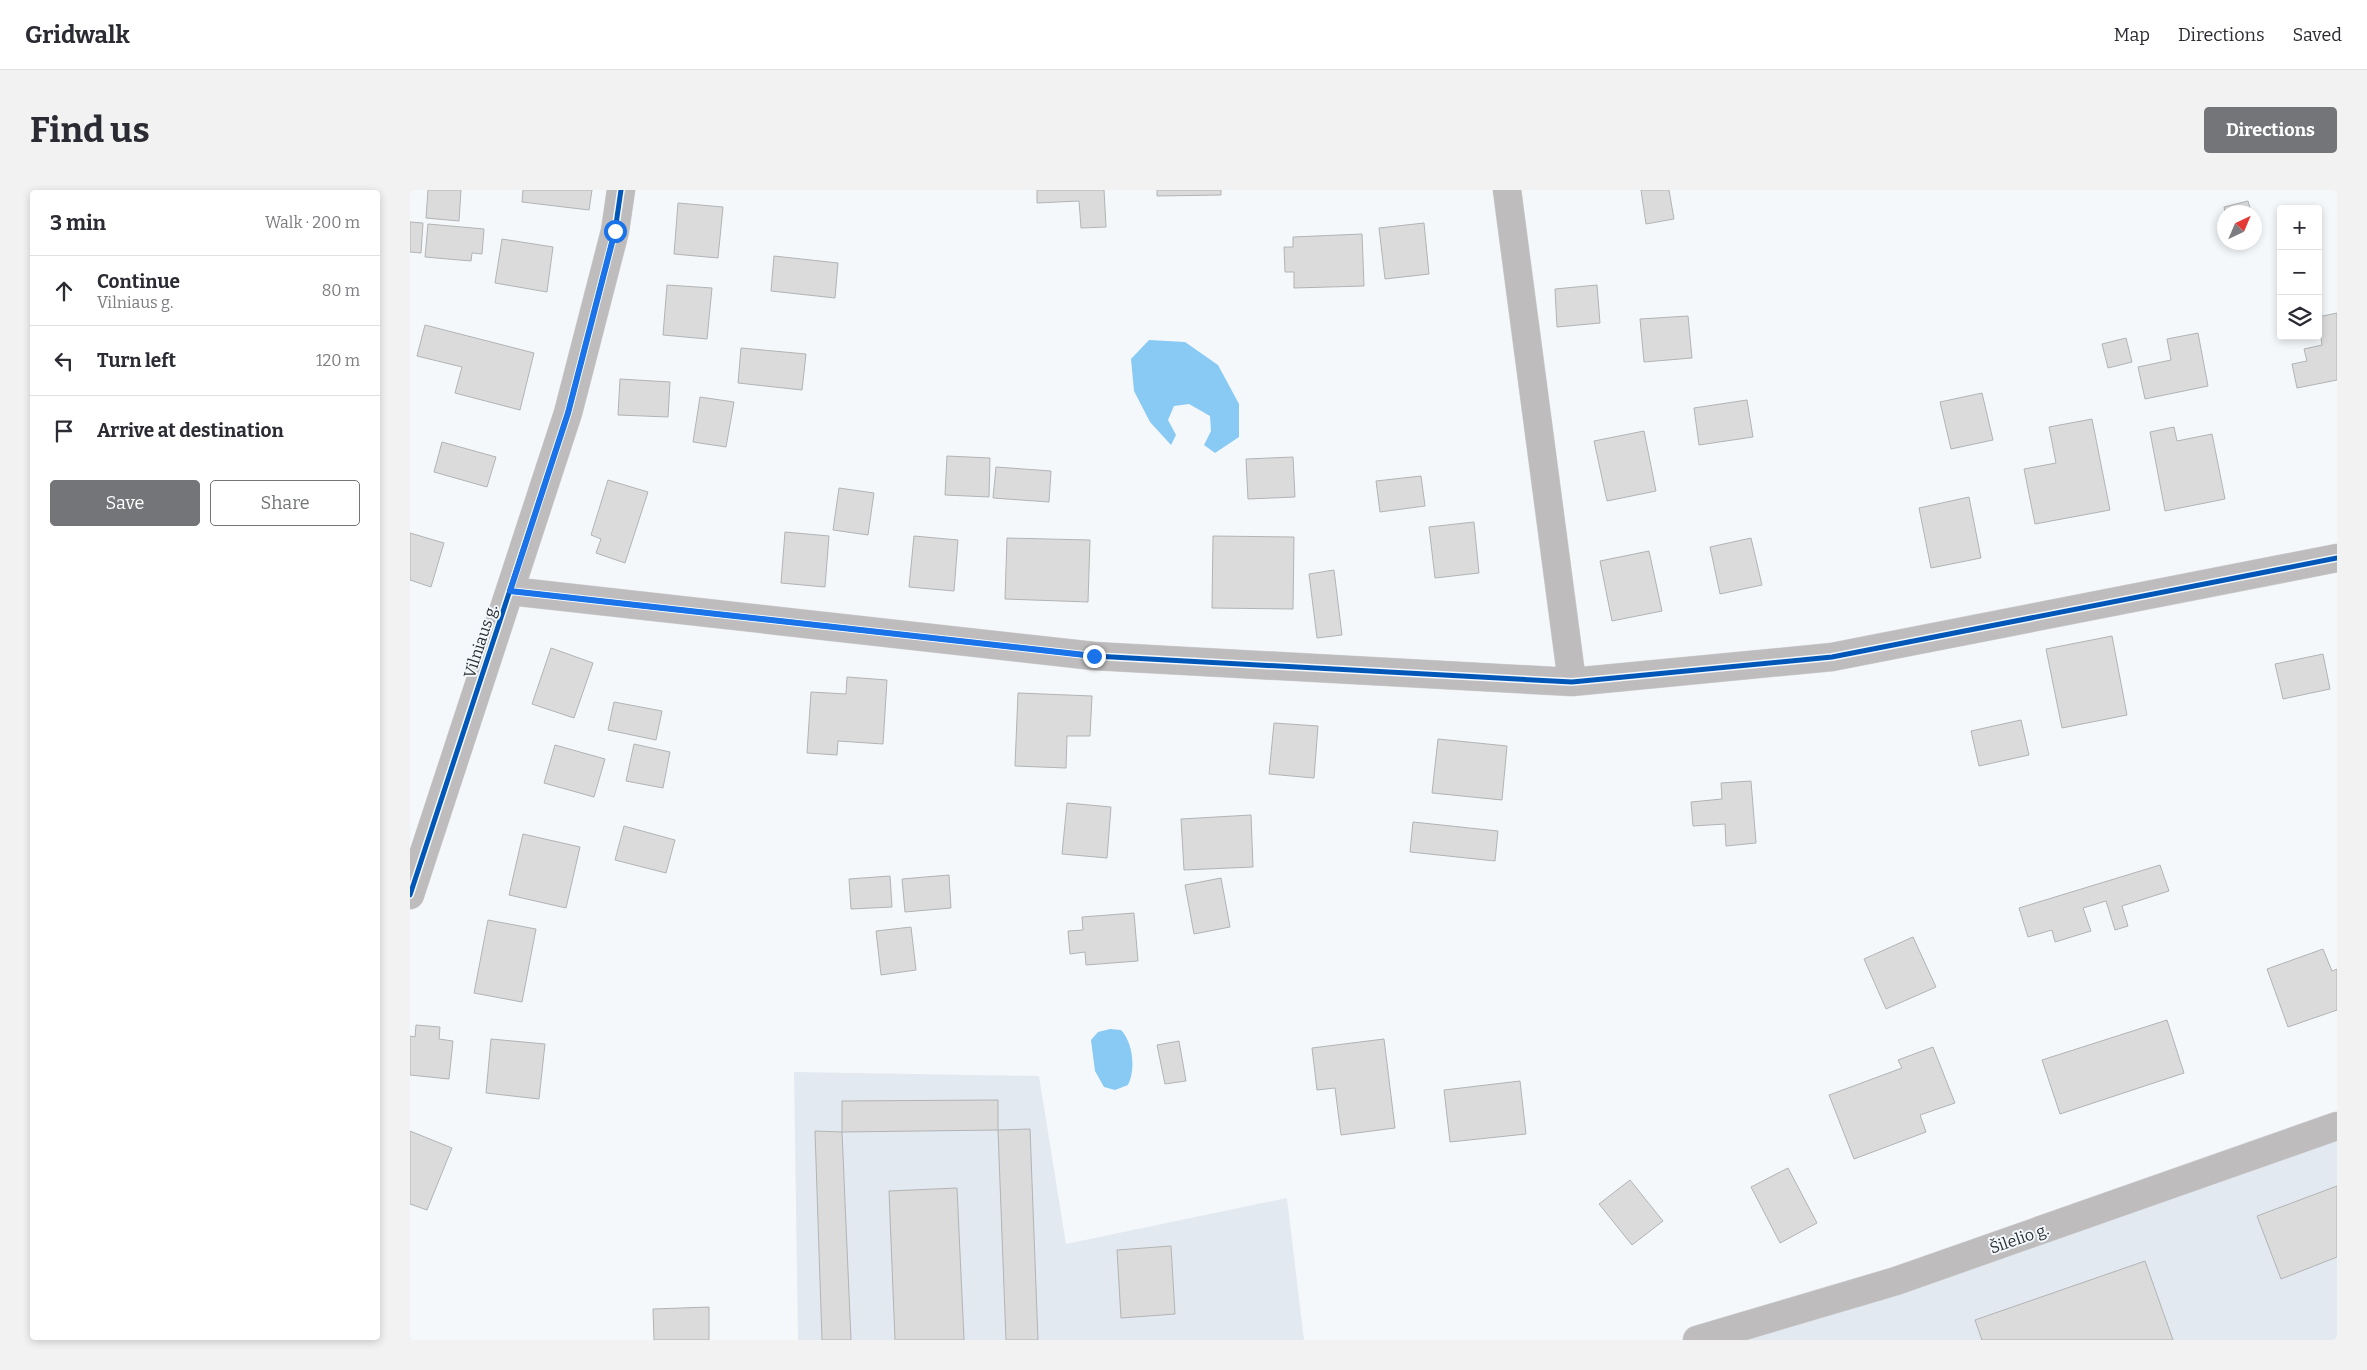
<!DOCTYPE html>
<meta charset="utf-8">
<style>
body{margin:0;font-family:Bitter,serif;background:#f2f2f3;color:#2b2b33}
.controls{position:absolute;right:15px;top:15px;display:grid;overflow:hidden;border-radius:5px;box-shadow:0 2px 8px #0003}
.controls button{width:45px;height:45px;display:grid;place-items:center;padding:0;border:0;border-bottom:1px solid #e1e1e2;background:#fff;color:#2b2b33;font:25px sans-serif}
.compass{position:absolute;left:1807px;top:15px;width:45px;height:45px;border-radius:50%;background:#fff;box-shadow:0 2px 8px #0003;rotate:44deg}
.stop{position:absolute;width:15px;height:15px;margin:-11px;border:4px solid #1a73e8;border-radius:50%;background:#fff}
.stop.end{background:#1a73e8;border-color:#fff;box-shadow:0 1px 5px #0008}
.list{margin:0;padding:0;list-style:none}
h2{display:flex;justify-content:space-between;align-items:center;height:65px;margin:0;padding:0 20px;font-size:21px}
h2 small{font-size:16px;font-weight:400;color:#7c7c81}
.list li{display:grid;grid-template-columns:32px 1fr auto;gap:15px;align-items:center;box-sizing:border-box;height:70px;padding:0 20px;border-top:1px solid #e1e1e2}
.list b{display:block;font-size:19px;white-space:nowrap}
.list p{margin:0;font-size:16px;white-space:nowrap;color:#7c7c81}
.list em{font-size:16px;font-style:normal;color:#7c7c81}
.actions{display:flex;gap:10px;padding:15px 20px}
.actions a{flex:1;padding:11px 0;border:1px solid #737578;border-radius:5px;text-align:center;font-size:18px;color:#737578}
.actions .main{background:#737578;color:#fff}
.icon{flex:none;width:28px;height:28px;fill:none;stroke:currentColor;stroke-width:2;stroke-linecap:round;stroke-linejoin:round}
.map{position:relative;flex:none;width:1927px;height:1150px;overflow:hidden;border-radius:5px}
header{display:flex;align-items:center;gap:30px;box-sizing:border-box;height:70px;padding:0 25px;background:#fff;border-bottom:1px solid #e1e1e2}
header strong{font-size:24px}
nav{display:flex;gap:28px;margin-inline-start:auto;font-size:18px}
.intro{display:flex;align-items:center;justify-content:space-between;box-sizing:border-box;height:120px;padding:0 30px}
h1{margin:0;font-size:35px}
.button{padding:12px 22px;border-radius:5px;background:#737578;color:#fff;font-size:18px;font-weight:700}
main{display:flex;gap:30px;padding:0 30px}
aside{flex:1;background:#fff;border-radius:5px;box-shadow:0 2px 8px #0003}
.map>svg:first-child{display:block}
.built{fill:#e2e9f1}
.water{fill:#88caf4}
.building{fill:#dbdbdb;stroke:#b2b3b4}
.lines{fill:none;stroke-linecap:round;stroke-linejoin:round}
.minor-casing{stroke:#d2d4d6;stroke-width:29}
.minor{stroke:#bebcbd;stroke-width:28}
.cycleway-casing{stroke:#f3f8fd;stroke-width:8}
.cycleway{stroke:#0057b8;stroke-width:5}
.route{stroke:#1a73e8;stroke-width:6}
.labels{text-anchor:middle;stroke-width:4;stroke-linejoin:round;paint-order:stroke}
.street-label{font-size:16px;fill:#2d2f31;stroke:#f3f8fd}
</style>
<header>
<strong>Gridwalk</strong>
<nav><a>Map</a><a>Directions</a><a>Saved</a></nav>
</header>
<div class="intro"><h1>Find us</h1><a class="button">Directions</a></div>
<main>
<aside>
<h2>3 min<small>Walk · 200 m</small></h2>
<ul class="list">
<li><svg class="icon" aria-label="ahead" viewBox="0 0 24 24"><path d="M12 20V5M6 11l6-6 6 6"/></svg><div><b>Continue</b><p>Vilniaus g.</p></div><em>80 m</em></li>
<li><svg class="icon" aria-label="left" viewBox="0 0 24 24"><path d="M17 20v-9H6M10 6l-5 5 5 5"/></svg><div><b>Turn left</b></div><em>120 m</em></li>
<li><svg class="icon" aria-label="arrive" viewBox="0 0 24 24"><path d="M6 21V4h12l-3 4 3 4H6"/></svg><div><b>Arrive at destination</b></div></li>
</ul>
<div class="actions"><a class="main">Save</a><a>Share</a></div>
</aside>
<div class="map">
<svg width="1927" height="1150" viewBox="0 0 1927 1150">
<rect width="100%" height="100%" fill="#f5f8fb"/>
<!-- built -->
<path class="built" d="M384,882L629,886L656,1054L877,1008L894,1150H388Z
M1927,948V1150H1309Z"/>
<!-- water -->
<path class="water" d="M739,150L775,152L808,175L829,214V247L805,263L794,255L801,241L800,226L779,214L764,216L758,230L766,245L761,255L740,232L724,201L721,169Z
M700,839L711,840C723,852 726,880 718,895L705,900L694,897L685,881L681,850L688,842Z"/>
<!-- building -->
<path class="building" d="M18,0H51L49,31L16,28Z
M113,0H182L179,20L112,12Z
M627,0H694L696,37L671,38L669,11L627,13Z
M747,0H811V5L747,6Z
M1231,0H1259L1264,29L1236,34Z
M1838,11L1841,22H1815L1814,17Z
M268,13L313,17L308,68L264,64Z
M0,32L13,33L11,63L0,62Z
M1014,33L1019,84L975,89L969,38Z
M18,34L74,39L72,64L62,63L61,71L15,67Z
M952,44L954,96L884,98V82H875L874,57H883V47Z
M92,49L143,57L137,102L85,93Z
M364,66L428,73L425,108L361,101Z
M257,95L302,98L297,149L253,145Z
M1187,95L1190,133L1147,137L1145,99Z
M1927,123V190L1887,198L1882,174L1897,171L1894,159L1912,155L1908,127Z
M1278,126L1282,168L1234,172L1230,129Z
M15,135L124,163L110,220L45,203L52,177L7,166Z
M1788,143L1798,196L1735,209L1728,177L1761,170L1757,149Z
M1716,148L1722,172L1698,178L1692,154Z
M331,158L396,164L392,200L328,193Z
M210,189L260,192L258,227L208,225Z
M1572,203L1583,250L1541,259L1530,212Z
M290,207L324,212L316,257L283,252Z
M1337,210L1343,247L1289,255L1284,218Z
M1682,229L1700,320L1625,334L1614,279L1646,273L1639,237Z
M1764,237L1767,251L1802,244L1815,309L1755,321L1740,242Z
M1234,241L1246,301L1197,311L1184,251Z
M32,252L86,267L77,297L24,282Z
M537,266L580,268L579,307L535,305Z
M883,267L885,307L838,309L836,269Z
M586,277L641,281L639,312L583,308Z
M1011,286L1015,316L970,322L966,291Z
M198,290L238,302L215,373L186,363L191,349L181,345Z
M429,298L464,303L458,345L423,340Z
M1559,307L1571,368L1521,378L1509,318Z
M1064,332L1069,383L1025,388L1019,337Z
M375,342L419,346L415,397L371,393Z
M0,343L34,353L21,397L0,390Z
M504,346L548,350L544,401L499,397Z
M803,346L884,347L883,419L802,418Z
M597,348L680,350L678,412L595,409Z
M1341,348L1352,395L1310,404L1300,357Z
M1239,361L1252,421L1202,431L1190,371Z
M924,380L932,445L907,448L899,384Z
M1702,446L1717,525L1652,538L1636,459Z
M141,458L183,473L164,528L122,514Z
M1913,464L1920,499L1873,509L1865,474Z
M437,487L477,490L473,554L428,551L427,565L397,563L401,502L436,504Z
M608,503L682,506L680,546H657L656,578L605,576Z
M204,512L252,521L246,550L198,540Z
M1611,530L1619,565L1569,576L1561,541Z
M864,533L908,536L904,588L859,584Z
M1028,549L1097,556L1092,610L1022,603Z
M224,554L260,562L253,598L216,591Z
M145,555L195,569L184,607L134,593Z
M1341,591L1346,653L1316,656L1315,634L1283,636L1281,612L1312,609L1311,593Z
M657,613L701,617L697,668L652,664Z
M841,625L843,677L774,680L771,629Z
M1003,632L1088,641L1085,671L1000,662Z
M214,636L265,650L256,683L205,670Z
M113,644L170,657L156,718L99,705Z
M1750,675L1759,701L1712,716L1718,736L1705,740L1696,711L1673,718L1681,741L1645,752L1642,740L1618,747L1609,718Z
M539,685L541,718L495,722L492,689Z
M480,686L482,717L441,719L439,689Z
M811,688L820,737L784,744L775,695Z
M724,723L728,771L676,775L675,762L660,764L658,741L673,740L672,727Z
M78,730L126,739L112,812L64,803Z
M501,737L506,780L471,785L466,741Z
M1503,747L1526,797L1476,819L1454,769Z
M1913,759L1922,781L1927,779V820L1878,837L1857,779Z
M1757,830L1774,883L1650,924L1632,870Z
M6,835L30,837L29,849L43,851L39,889L0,885V846L5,847Z
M81,849L135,854L129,909L76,903Z
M974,849L985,938L931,945L925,898L907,900L902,858Z
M769,851L776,891L755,894L747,855Z
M1523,857L1545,913L1510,925L1516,942L1444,969L1419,905L1492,878L1488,870Z
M1110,891L1116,944L1040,952L1034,900Z
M588,910V940L432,942V911Z
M620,939L628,1150H596L588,940Z
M0,941L42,958L17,1020L0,1014Z
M405,941L432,942L441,1150H412Z
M1378,978L1407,1033L1370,1053L1341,997Z
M1220,990L1253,1031L1222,1055L1189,1014Z
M1927,996V1067L1871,1089L1847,1026Z
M547,998L554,1150H485L479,1001Z
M761,1056L765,1124L711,1128L707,1060Z
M1735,1071L1763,1150H1572L1565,1130Z
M299,1117V1150H244L243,1119Z"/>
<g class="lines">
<defs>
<path id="minor" d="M1097,0L1162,492
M100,401L684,466L1162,492L1422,467L1927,368
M0,705L158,223L205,41L211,0
M1287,1150L1486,1091L1927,936"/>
</defs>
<!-- minor casing -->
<use href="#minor" class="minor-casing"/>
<!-- minor -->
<use href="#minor" class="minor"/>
<defs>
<path id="cycleway" d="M100,401L684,466L1162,492L1422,467L1927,368
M0,705L158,223L205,41L211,0"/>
</defs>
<!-- cycleway casing -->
<use href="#cycleway" class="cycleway-casing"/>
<!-- cycleway -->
<use href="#cycleway" class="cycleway"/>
</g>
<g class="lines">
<!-- route -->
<path class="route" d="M205,41L158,223L100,401L684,466"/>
</g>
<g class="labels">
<!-- street labels -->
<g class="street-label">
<text transform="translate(70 451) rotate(-72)" y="6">Vilniaus g.</text>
<text transform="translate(1609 1048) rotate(-19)" y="6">Šilelio g.</text>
</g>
</g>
</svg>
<div class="controls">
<button>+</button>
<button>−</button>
<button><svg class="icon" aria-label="layers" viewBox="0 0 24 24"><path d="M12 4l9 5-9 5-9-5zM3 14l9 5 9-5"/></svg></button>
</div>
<svg class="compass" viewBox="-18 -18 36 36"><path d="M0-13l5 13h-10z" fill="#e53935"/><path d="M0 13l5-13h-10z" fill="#7c7c81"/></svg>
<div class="stop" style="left:205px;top:41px"></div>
<div class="stop end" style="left:684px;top:466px"></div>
</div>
</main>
